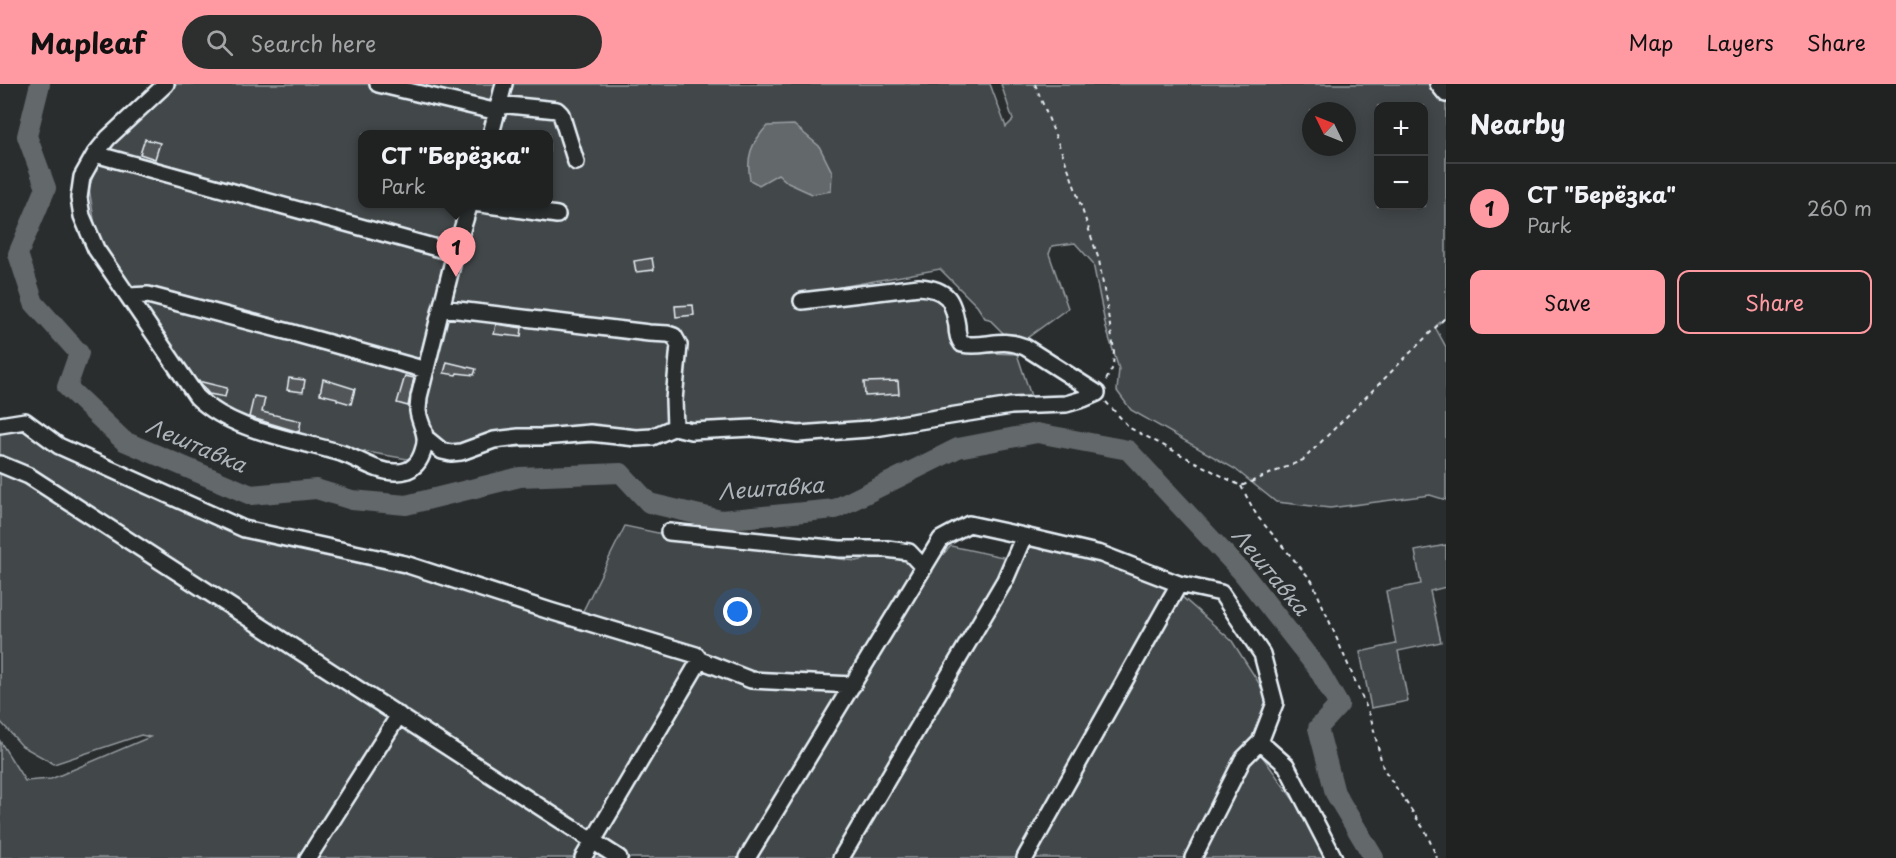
<!DOCTYPE html>
<meta charset="utf-8">
<style>
body{margin:0;font-family:"Playpen Sans",sans-serif;background:#2d2f2f;color:#f1f3f6}
.controls{position:absolute;right:18px;top:18px;display:grid;overflow:hidden;border-radius:12px;box-shadow:0 3px 15px #0003}
.controls button{width:54px;height:54px;display:grid;place-items:center;padding:0;border:0;border-bottom:2px solid #3d3f40;background:#202222;color:#f1f3f6;font:30px sans-serif}
.compass{position:absolute;left:1302px;top:18px;width:54px;height:54px;border-radius:50%;background:#202222;box-shadow:0 3px 15px #0003;rotate:313deg}
.you{position:absolute;left:738px;top:528px;width:21px;height:21px;margin:-15px;border:4px solid #fff;border-radius:50%;background:#1a73e8;box-shadow:0 0 0 9px #1a73e833}
.badge{display:grid;place-items:center;width:39px;height:39px;border-radius:50%;background:#ff9aa2;color:#111;font-size:20px;font-weight:700}
.pin{position:absolute;translate:-50% -50px;filter:drop-shadow(0 2px 3px #0008)}
.pin::after{content:'';position:absolute;top:32px;width:21px;height:18px;background:inherit;clip-path:polygon(0 0,100% 0,50% 100%)}
.popup{position:absolute;left:358px;top:46px;width:195px;height:78px;box-sizing:border-box;display:grid;place-content:center;border-radius:12px;background:#202222;filter:drop-shadow(0 2px 4px #0005);font-size:20px;white-space:nowrap;color:#a2a4a5}
.popup b{font-size:22px;color:#f1f3f6}
.popup::after{content:'';position:absolute;left:50%;top:100%;margin-left:-12px;border:12px solid transparent;border-top-color:#202222}
.list{margin:0;padding:0;list-style:none}
h2{display:flex;justify-content:space-between;align-items:center;height:78px;margin:0;padding:0 24px;font-size:26px}
h2 small{font-size:20px;font-weight:400;color:#a2a4a5}
.list li{display:grid;grid-template-columns:39px 1fr auto;gap:18px;align-items:center;box-sizing:border-box;height:90px;padding:0 24px;border-top:2px solid #3d3f40}
.list b{display:block;font-size:22px;white-space:nowrap}
.list p{margin:0;font-size:20px;white-space:nowrap;color:#a2a4a5}
.list em{font-size:20px;font-style:normal;color:#a2a4a5}
.actions{display:flex;gap:12px;padding:18px 24px}
.actions a{flex:1;padding:14px 0;border:2px solid #ff9aa2;border-radius:12px;text-align:center;font-size:21px;color:#ff9aa2}
.actions .main{background:#ff9aa2;color:#111}
.icon{flex:none;width:33px;height:33px;fill:none;stroke:currentColor;stroke-width:2;stroke-linecap:round;stroke-linejoin:round}
.map{position:relative;flex:none;width:1446px;height:774px;overflow:hidden}
header{display:flex;align-items:center;gap:36px;box-sizing:border-box;height:84px;padding:0 30px;background:#ff9aa2;color:#111}
header strong{font-size:28px}
nav{display:flex;gap:33px;margin-inline-start:auto;font-size:21px}
.search{width:420px;height:54px;background:#2d2f2f;display:flex;align-items:center;gap:15px;box-sizing:border-box;padding:0 21px;border-radius:33px;color:#a2a4a5;font-size:22px}
main{display:flex}
aside{flex:1;background:#202222}
.map>svg:first-child{display:block}
.green{fill:#424648;stroke:#959ca0;stroke-width:1.5;fill-rule:evenodd}
.water{fill:#63686b;stroke:#989fa3;stroke-width:1.5}
.lines{fill:none;stroke-linecap:round;stroke-linejoin:round}
.river{stroke:#63686b;stroke-width:20}
.building{fill:#535759;stroke:#e8f1f8;stroke-width:1.5}
.minor-casing{stroke:#e8f1f8;stroke-width:20}
.path{stroke:#e8f1f8;stroke-width:2;stroke-dasharray:4.5 4.5;stroke-linecap:butt}
.minor{stroke:#2a2d2e;stroke-width:15}
.labels{text-anchor:middle;stroke-width:6;stroke-linejoin:round;paint-order:stroke}
.water-label{font-size:21px;font-style:italic;fill:#acb3b9;stroke:#2a2d2e}
</style>
<header>
<strong>Mapleaf</strong>
<div class="search"><svg class="icon" aria-label="search" viewBox="0 0 24 24"><circle cx="10" cy="10" r="6"/><path d="M15 15l6 6"/></svg>Search here</div>
<nav><a>Map</a><a>Layers</a><a>Share</a></nav>
</header>
<main>
<div class="map">
<svg width="1446" height="774" viewBox="0 0 1446 774">
<rect width="100%" height="100%" fill="#2a2d2e"/>
<filter id="ink" filterUnits="userSpaceOnUse"><feTurbulence type="fractalNoise" baseFrequency=".0167" numOctaves="2"/><feDisplacementMap in="SourceGraphic" scale="12" xChannelSelector="R" yChannelSelector="G"/><feConvolveMatrix kernelMatrix="1 2 1 2 8 2 1 2 1" color-interpolation-filters="sRGB"/></filter>
<g filter="url(#ink)">
<!-- green -->
<path class="green" d="M174,0H990L1006,43L1013,36L1001,0H1434L1446,14V233L1435,243L1446,263V416L1430,411L1330,424L1276,418L1235,385L1131,326L1117,307L1119,285L1106,244L1093,179L1075,159L1052,162L1049,170L1068,224L1016,262L989,235L985,234L977,222L940,185L802,210L949,206L962,268L1017,270L1036,327L906,340L424,369L413,376L350,365L204,326L97,154L89,104L103,62ZM1378,22H1424V122H1378ZM1311,27H1347V63H1311ZM363,50H549V119H363Z
M0,335L240,452L369,478L576,541L625,442L691,456L856,477L900,469L931,482L951,462L1012,475L1031,460L1107,476L1173,505L1232,557L1273,621L1260,669L1317,749L1327,774H0V657L25,697L51,695L150,653L141,651L54,680L22,662L0,637Z
M1446,461V503L1430,507L1441,558L1398,567L1408,617L1371,624L1360,568L1396,560L1386,507L1421,500L1415,467Z"/>
<!-- water -->
<path class="water" d="M794,41L819,62L832,88L831,107L812,110L788,99L778,90L759,101L750,96C746,72 751,60 767,42Z"/>
<g class="lines">
<!-- river -->
<path class="river" d="M40,0L27,52L46,104L18,170L34,219L79,269L67,303L124,357L251,411L316,405L352,416L406,421L520,393L621,389L649,419L721,436L835,425L958,364L1037,349L1128,366L1242,488L1318,585L1339,621L1318,644L1335,709L1374,774"/>
</g>
<!-- building -->
<path class="building" d="M145,55L160,59L155,75L140,70Z
M652,174L654,186L636,188L634,177Z
M693,221L694,231L676,233L675,222Z
M496,240L522,244L521,253L494,250Z
M447,278L476,285L474,291L457,289L456,291L444,289Z
M405,292L414,294L408,322L397,319Z
M289,294L305,296L303,308L287,306Z
M323,295L355,305L351,320L337,316V314L320,310Z
M198,297L227,304L225,313L209,310Z
M898,297L899,310L865,312L864,298Z
M254,312L265,314L262,328L301,337L299,348L249,333Z"/>
<g class="lines">
<defs>
<path id="minor" d="M166,0L108,54L95,70L82,93L79,114L82,132L96,165L197,313C233,348 295,355 341,369C359,375 378,389 397,388C403,388 410,386 414,382C421,377 426,361 425,353C424,344 419,336 418,327C418,322 419,317 419,313L455,169L470,119
M378,0L498,28
M1438,0L1446,10
M499,20L557,26L561,30L576,78
M491,50L504,0
M95,70L455,169
M474,119L557,131
M128,212L148,211L293,249L426,286
M802,217L919,203C948,205 953,216 957,242C957,250 958,255 962,260C985,265 999,252 1025,263L1097,309
M441,224L649,249L668,250L674,252L679,261L674,316L675,343
M0,341L25,337L59,362L244,445L405,480L550,527L696,571L700,576L751,596L853,601
M426,354L442,367L451,369L461,368L494,356L519,353H543L590,349L636,354L652,353L675,343L691,347L753,344L798,350L869,345L1011,322L1066,320L1083,315L1097,309
M0,380L29,392L619,774
M669,448L840,465H887L909,468L924,484
M1024,452L1101,470L1179,500L1025,774
M1179,500L1221,509L1262,570L1275,619L1260,658L1243,675L1193,774
M1260,658L1286,681L1334,774
M308,774L399,631
M583,774L700,576
M747,774L941,455L969,440L1024,452L1005,496L841,774"/>
</defs>
<!-- minor casing -->
<use href="#minor" class="minor-casing"/>
<!-- path -->
<path class="path" d="M1035,0L1070,89L1099,176L1114,266L1113,283L1104,300
M1106,318L1130,344L1241,402L1303,376L1446,233
M1241,402L1257,432L1312,497L1371,634L1383,684L1426,748L1437,774"/>
<!-- minor -->
<use href="#minor" class="minor"/>
</g>
</g>
<g class="labels">
<!-- water labels -->
<g class="water-label">
<text transform="translate(196 362) rotate(23)" y="7">Лештавка</text>
<text transform="translate(771 405) rotate(-4)" y="7">Лештавка</text>
<text transform="translate(1270 488) rotate(50)" y="7">Лештавка</text>
</g>
</g>
</svg>
<div class="controls">
<button>+</button>
<button>−</button>
</div>
<svg class="compass" viewBox="-18 -18 36 36"><path d="M0-13l5 13h-10z" fill="#e53935"/><path d="M0 13l5-13h-10z" fill="#a2a4a5"/></svg>
<div class="you"></div>
<div class="pin badge" style="left:456px;top:193px">1</div>
<div class="popup"><b>СТ &quot;Берёзка&quot;</b>Park</div>
</div>
<aside>
<h2>Nearby<small></small></h2>
<ul class="list">
<li><span class="badge">1</span><div><b>СТ &quot;Берёзка&quot;</b><p>Park</p></div><em>260 m</em></li>
</ul>
<div class="actions"><a class="main">Save</a><a>Share</a></div>
</aside>
</main>
